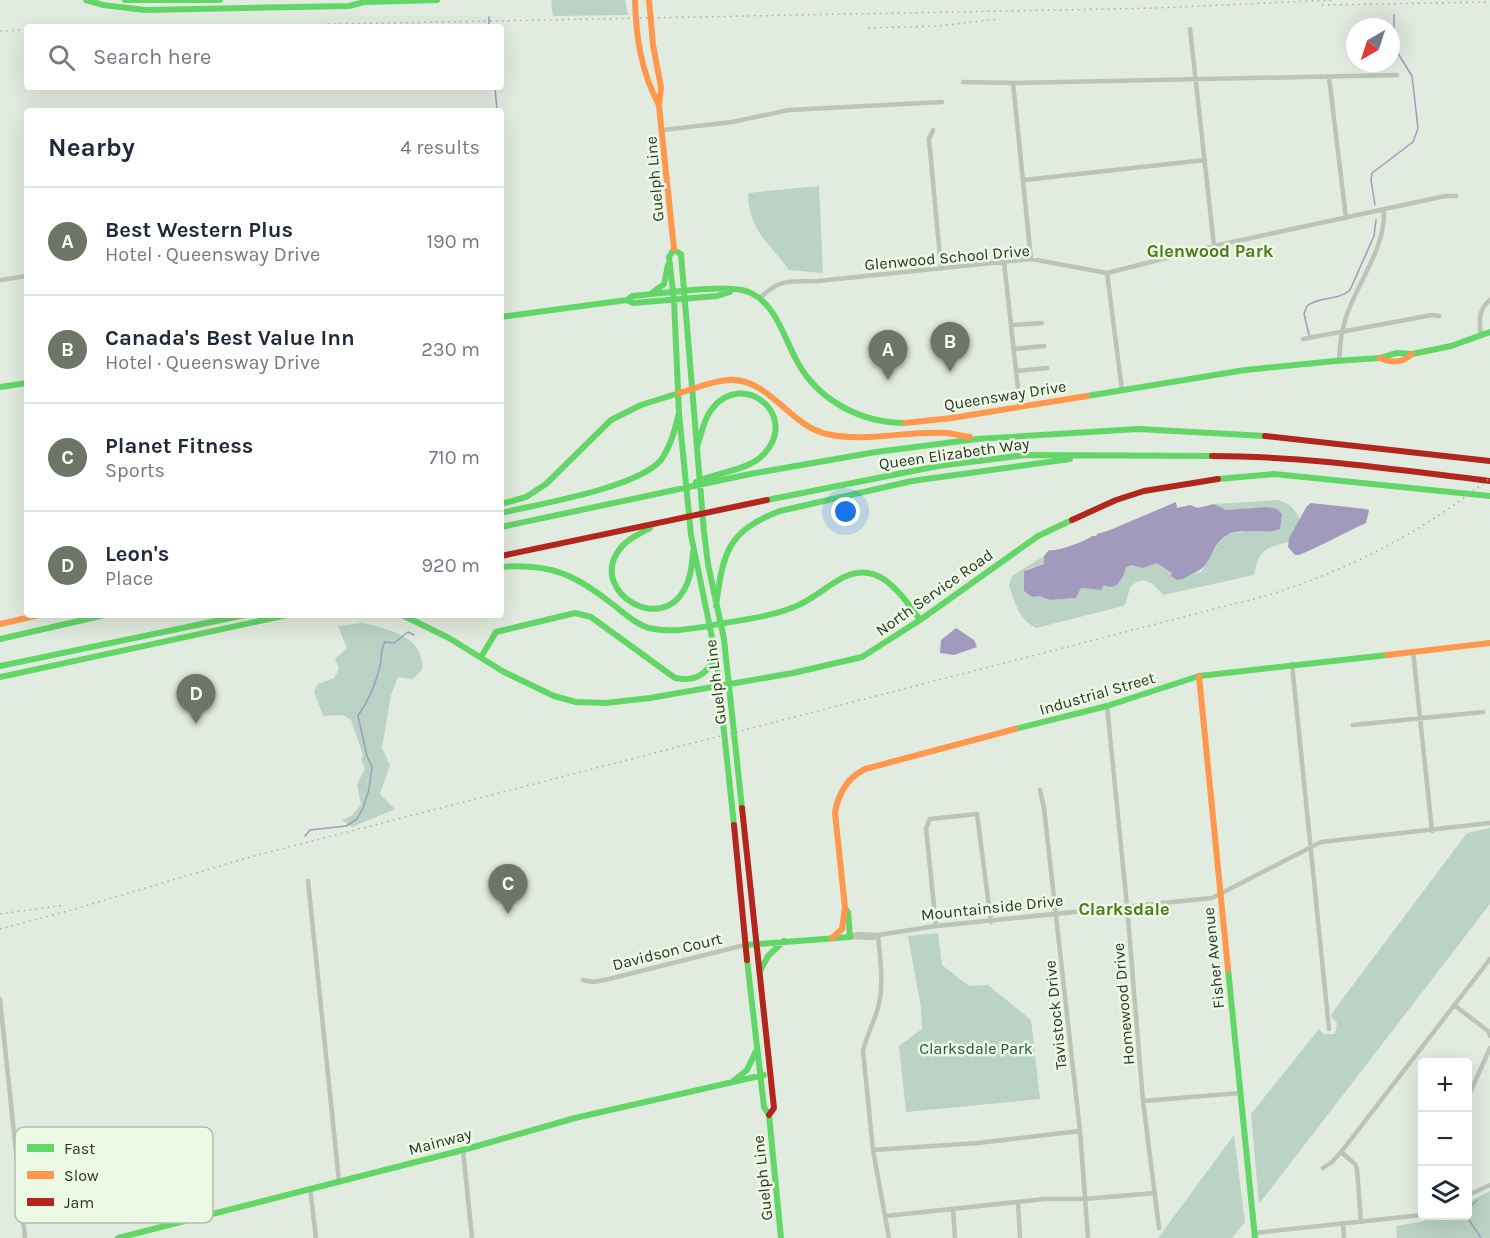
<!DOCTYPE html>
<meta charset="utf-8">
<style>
body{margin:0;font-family:Karla,sans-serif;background:#f6f6f7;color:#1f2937}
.controls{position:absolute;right:18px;bottom:18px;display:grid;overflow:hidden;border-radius:6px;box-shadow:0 6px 24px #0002}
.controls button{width:54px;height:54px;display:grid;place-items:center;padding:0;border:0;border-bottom:2px solid #e0e1e3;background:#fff;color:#1f2937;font:30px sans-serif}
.compass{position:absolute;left:1346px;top:18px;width:54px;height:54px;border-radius:50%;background:#fff;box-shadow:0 6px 24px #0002;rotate:219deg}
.you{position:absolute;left:846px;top:512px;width:21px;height:21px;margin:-15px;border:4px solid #fff;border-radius:50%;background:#1a73e8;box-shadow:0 0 0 9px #1a73e833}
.badge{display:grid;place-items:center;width:39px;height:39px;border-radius:50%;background:#6d7567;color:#fff;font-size:20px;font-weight:700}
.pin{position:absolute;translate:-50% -50px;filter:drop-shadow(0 2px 3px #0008)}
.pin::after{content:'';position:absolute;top:32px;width:21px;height:18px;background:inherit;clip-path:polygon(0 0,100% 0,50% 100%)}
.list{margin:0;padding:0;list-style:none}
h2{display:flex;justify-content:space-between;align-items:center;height:78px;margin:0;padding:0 24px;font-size:26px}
h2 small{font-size:20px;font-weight:400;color:#747a83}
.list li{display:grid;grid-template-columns:39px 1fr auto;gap:18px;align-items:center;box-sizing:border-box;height:108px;padding:0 24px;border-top:2px solid #e0e1e3}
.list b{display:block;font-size:22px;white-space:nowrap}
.list p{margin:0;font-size:20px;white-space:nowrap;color:#747a83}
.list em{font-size:20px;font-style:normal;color:#747a83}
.icon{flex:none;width:33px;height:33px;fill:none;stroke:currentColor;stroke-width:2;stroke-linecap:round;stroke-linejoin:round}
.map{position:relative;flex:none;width:1490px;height:1238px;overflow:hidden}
.search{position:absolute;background:#fff;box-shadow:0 6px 24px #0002;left:24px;top:24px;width:480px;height:66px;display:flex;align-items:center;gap:15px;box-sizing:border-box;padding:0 21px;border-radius:6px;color:#747a83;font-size:22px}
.panel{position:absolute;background:#fff;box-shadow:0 6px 24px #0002;left:24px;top:108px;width:480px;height:510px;border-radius:6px}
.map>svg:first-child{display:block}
.green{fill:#bad3c4}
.water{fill:#a19abd}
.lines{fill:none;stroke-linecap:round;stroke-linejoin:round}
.stream{stroke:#a19abd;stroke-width:1.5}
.street{stroke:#bcc4b8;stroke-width:4.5}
.fast{stroke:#63d668;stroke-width:6}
.slow{stroke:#ff974d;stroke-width:6}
.jam{stroke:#b3261e;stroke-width:6}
.rail{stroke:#a6aca2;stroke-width:1.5;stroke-dasharray:1.5 4.5;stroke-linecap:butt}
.labels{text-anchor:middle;stroke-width:5;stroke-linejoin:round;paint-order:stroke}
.street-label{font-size:16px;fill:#2e3526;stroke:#ebf9e5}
.park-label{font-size:16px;fill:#2a5441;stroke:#ebf9e5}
.neighbourhood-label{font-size:18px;font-weight:bold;fill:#51791e;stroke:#ebf9e5}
.key{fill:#ebf9e5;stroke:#b2beac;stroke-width:1.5}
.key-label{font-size:16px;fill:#2e3526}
</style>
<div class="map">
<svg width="1490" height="1238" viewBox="0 0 1490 1238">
<rect width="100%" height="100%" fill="#e2ebdf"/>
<!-- green -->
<path class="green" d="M554,0H625L628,15L553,16L551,1Z
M819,186L823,273L789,270C769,242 749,232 748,193Z
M1278,500C1291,504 1294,508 1300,520L1288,542C1263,549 1260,549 1254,575L1163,595C1154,584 1144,574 1130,587L1126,603L1123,606L1036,628C1018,619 1015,602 1009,586L1012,576L1044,556V564L1027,569L1024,591L1032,597L1039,596L1050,600L1076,598L1081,588L1100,590L1104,585L1131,565L1143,568L1157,563L1192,574L1201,572L1220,541L1227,534L1243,532L1282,514C1269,502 1246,510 1228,510C1224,510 1219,506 1214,504Z
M363,623C389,630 425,636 422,670L413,679L398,677L391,695L382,748L390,765L380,794L395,809L352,827L342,820L351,816L361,805L357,784L365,769L361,759L363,755L351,720L343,715L323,716L314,691L318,684L334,678L339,669L335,659L347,648L338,626Z
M1490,828V904L1259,1204L1251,1114L1319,1029L1324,1034H1335L1337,1023L1331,1016L1332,1013L1467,833Z
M938,933L942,965L969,986L988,985L1031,1020L1040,1099L906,1112L899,1046L922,1029L921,1008L908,936Z
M1234,1135L1245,1222L1232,1238H1158Z
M1490,1191V1238H1397L1396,1226L1419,1222L1441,1216H1468V1202Z"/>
<!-- water -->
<path class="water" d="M1176,502L1177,508L1190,505L1198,508L1214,504L1226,510L1267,507L1277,509L1282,514L1280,529L1274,531C1262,532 1236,529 1227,535C1210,545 1213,566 1194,573C1187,576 1186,579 1177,580L1171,576L1172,573L1157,563L1143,568L1131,565L1126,568C1122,579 1117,592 1104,585L1101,590L1081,588L1076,598L1050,600L1039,596L1032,597L1024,591V571L1044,564V556L1049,550C1057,552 1086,541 1092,536H1096L1097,534L1110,530Z
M1311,503L1366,509L1369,510L1366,523C1342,534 1323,545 1299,555H1295L1288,547L1289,538L1307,506Z
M956,628L974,640L977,647L954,655L940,653L941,640Z"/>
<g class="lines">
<!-- stream -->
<path class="stream" d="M489,27V17
M495,87L497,111
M1375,205L1371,180L1372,173L1413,142L1418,128L1412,76L1394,47V15
M1309,335L1304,314L1307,306C1319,296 1338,301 1350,290L1374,236L1376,220
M305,836L310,830L346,826L357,819L363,808L369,789L372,767L367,756L358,716C368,701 376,684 380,666C382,658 380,650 385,642L394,643L408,632L414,635
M1477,1200L1471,1206L1469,1220L1481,1238"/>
<!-- street -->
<path class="street" d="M1190,29L1214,246
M1329,77L1346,218
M963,82L1013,83L1397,75
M1013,83L1031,259
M663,130L732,122L789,110L942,102
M933,130L929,139L941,268
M1024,180L1205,160
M1004,262L1020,407
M1107,273L1122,390
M0,280L27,276
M760,298C781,277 792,282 818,281L1031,259L1107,273L1214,246L1445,196H1456
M1011,325L1042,323
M1481,335C1479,321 1478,310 1490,300
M1303,339L1432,315L1439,316
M1013,349L1044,346
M1339,361C1340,352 1340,342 1342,333C1349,291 1386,254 1384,210
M1016,371L1047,368
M1413,651L1432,831
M1292,664L1329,1029
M1107,706L1127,906L1143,1101L1159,1228
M1353,725L1483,712
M1040,790L1044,808L1080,1131L1088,1238
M308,881L339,1181
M936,926L926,828L930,819L977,814L991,922
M878,935C880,960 885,986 877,1011C873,1024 866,1037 863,1051L873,1150L889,1238
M851,936L858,934L878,935
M850,937L873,938L878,935L936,926L1212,898L1321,842L1490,823
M583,980L593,982L609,979L745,945
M0,999L25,1238
M1454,1005L1488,1031L1490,1036
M1468,1097L1490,1048
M1143,1101L1240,1093
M463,1150L472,1238
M873,1150L978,1143L1080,1131
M1341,1152L1355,1164L1357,1169L1361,1222
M1422,1152V1156
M1323,1168L1332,1162L1341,1152L1490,959
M310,1188L316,1238
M1468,1195L1490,1185
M1018,1202L1020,1238
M953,1209L955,1238
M886,1216L1045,1199H1084L1155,1193
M1343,1225L1344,1238
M1254,1233L1422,1215"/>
<!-- fast -->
<path class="fast" d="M86,0L103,5L145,10L349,6L364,2L437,0
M125,0H220
M674,249L669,257L674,300L679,413L691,535L716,657L734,825
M674,250L681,254L704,532L708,564L724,639L742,808
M652,293L664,284L668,265
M627,300L633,303L717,296L730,292
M501,317L627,300L632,296C661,294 720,284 746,291C776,301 784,339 798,363C819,401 862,423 905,423
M0,387L27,383
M1087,396L1245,370L1335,361L1380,358L1396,353L1412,354L1451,346L1490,332
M1218,479L1274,474L1490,496
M696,482C717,472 748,471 764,454C802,413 737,365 708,415C703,424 701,436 697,446
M767,500L938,466L1025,455L1212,456
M501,504L526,497L546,484L611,420L641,405L679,393
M501,513C539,504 637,488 661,460C671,446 675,429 679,413
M501,527L750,474L876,452L977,439L1138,429L1265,436
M650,528C637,535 625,540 617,553C592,593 662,635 685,588C691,577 692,564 693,552
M501,567C549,563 574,574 611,603C623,612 635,624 649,628C669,633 690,629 709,626
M716,606C723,553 727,531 780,511L912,481L1070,459
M402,615L449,638L504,672L554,696L576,702L606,703L650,698L793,673L862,657L920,620L1038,536L1072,520
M709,626C737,620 767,618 794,607C810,601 823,589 837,581C876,556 899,591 920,620
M0,639L105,615
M481,657L496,632L575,613L591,617L675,678C695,682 705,675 716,658
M0,666L245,615
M0,677L287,615
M1015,729L1107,706L1199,676L1387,655
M745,945L850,937L848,912L845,908
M747,960L764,1107L769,1115L781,1238
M1228,969L1255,1238
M760,971L768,956L784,941
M732,1082L747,1070L756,1051
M118,1238L463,1150L575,1118L764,1075"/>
<!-- slow -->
<path class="slow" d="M635,0C636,37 641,72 659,105
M649,0L653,45L661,87L659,106L674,249
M1380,358C1391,363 1403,363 1412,354
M679,393C694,389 712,381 728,380C769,377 789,426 827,434C867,443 908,430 947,433C955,434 962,436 970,437
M905,423L952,418L1087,396
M0,624L39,615
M1387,655L1490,643
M1199,676L1228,969
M832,938L842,929L845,908L835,813C838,794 847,778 865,769L1015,729"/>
<!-- jam -->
<path class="jam" d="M1265,436L1490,461
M1212,456C1304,456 1398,470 1490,481
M1072,520L1116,500L1144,491L1218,479
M501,556L767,500
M742,808L774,1108L769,1115
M734,825L747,960"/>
<!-- rail -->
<path class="rail" d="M1322,5L1490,2
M184,27L1157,8L1332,0
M868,28L938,26L1000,19
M0,31L27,30
M0,914L65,905
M0,929L68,911L250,857L1265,596C1347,571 1423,532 1490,478"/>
</g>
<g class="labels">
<!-- street labels -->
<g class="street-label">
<text transform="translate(654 179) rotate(-95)" y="6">Guelph Line</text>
<text transform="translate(947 257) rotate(-5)" y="6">Glenwood School Drive</text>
<text transform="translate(1005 395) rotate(-9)" y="6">Queensway Drive</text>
<text transform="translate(954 453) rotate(-8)" y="6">Queen Elizabeth Way</text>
<text transform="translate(934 592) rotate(-35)" y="6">North Service Road</text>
<text transform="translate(715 682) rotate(-97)" y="6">Guelph Line</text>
<text transform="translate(1097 693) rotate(-16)" y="6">Industrial Street</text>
<text transform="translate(992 907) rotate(-6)" y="6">Mountainside Drive</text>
<text transform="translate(667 951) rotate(-14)" y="6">Davidson Court</text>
<text transform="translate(1213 958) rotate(-96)" y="6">Fisher Avenue</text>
<text transform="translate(1123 1004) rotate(-95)" y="6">Homewood Drive</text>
<text transform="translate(1055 1015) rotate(-96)" y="6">Tavistock Drive</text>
<text transform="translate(440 1141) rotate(-15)" y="6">Mainway</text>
<text transform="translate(762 1178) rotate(-96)" y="6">Guelph Line</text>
</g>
<!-- park labels -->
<g class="park-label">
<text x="976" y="1054">Clarksdale Park</text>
</g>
<!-- neighbourhood labels -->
<g class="neighbourhood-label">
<text x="1210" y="257">Glenwood Park</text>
<text x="1124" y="915">Clarksdale</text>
</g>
</g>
<!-- legend -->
<rect x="15" y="1127" width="198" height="96" rx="9" class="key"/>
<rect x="27" y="1144" width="27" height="8" fill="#63d668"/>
<rect x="27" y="1171" width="27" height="8" fill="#ff974d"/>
<rect x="27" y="1198" width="27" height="8" fill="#b3261e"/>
<g class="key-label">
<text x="64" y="1154">Fast</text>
<text x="64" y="1181">Slow</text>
<text x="64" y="1208">Jam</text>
</g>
</svg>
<div class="controls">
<button>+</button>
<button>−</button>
<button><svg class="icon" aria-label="layers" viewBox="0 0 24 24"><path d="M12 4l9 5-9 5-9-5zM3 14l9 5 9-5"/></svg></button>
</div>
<svg class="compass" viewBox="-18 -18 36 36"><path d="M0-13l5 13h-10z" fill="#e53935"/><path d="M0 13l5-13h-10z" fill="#747a83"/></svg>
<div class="you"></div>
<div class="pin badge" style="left:888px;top:380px">A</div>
<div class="pin badge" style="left:950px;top:372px">B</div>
<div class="pin badge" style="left:508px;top:914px">C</div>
<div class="pin badge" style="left:196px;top:724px">D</div>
<div class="search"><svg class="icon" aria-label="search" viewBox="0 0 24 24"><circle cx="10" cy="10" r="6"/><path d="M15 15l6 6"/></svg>Search here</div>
<section class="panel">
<h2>Nearby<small>4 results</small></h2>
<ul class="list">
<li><span class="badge">A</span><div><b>Best Western Plus</b><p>Hotel · Queensway Drive</p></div><em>190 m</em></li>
<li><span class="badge">B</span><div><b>Canada's Best Value Inn</b><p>Hotel · Queensway Drive</p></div><em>230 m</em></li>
<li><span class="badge">C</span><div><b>Planet Fitness</b><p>Sports</p></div><em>710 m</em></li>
<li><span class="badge">D</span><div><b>Leon's</b><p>Place</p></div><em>920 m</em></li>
</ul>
</section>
</div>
